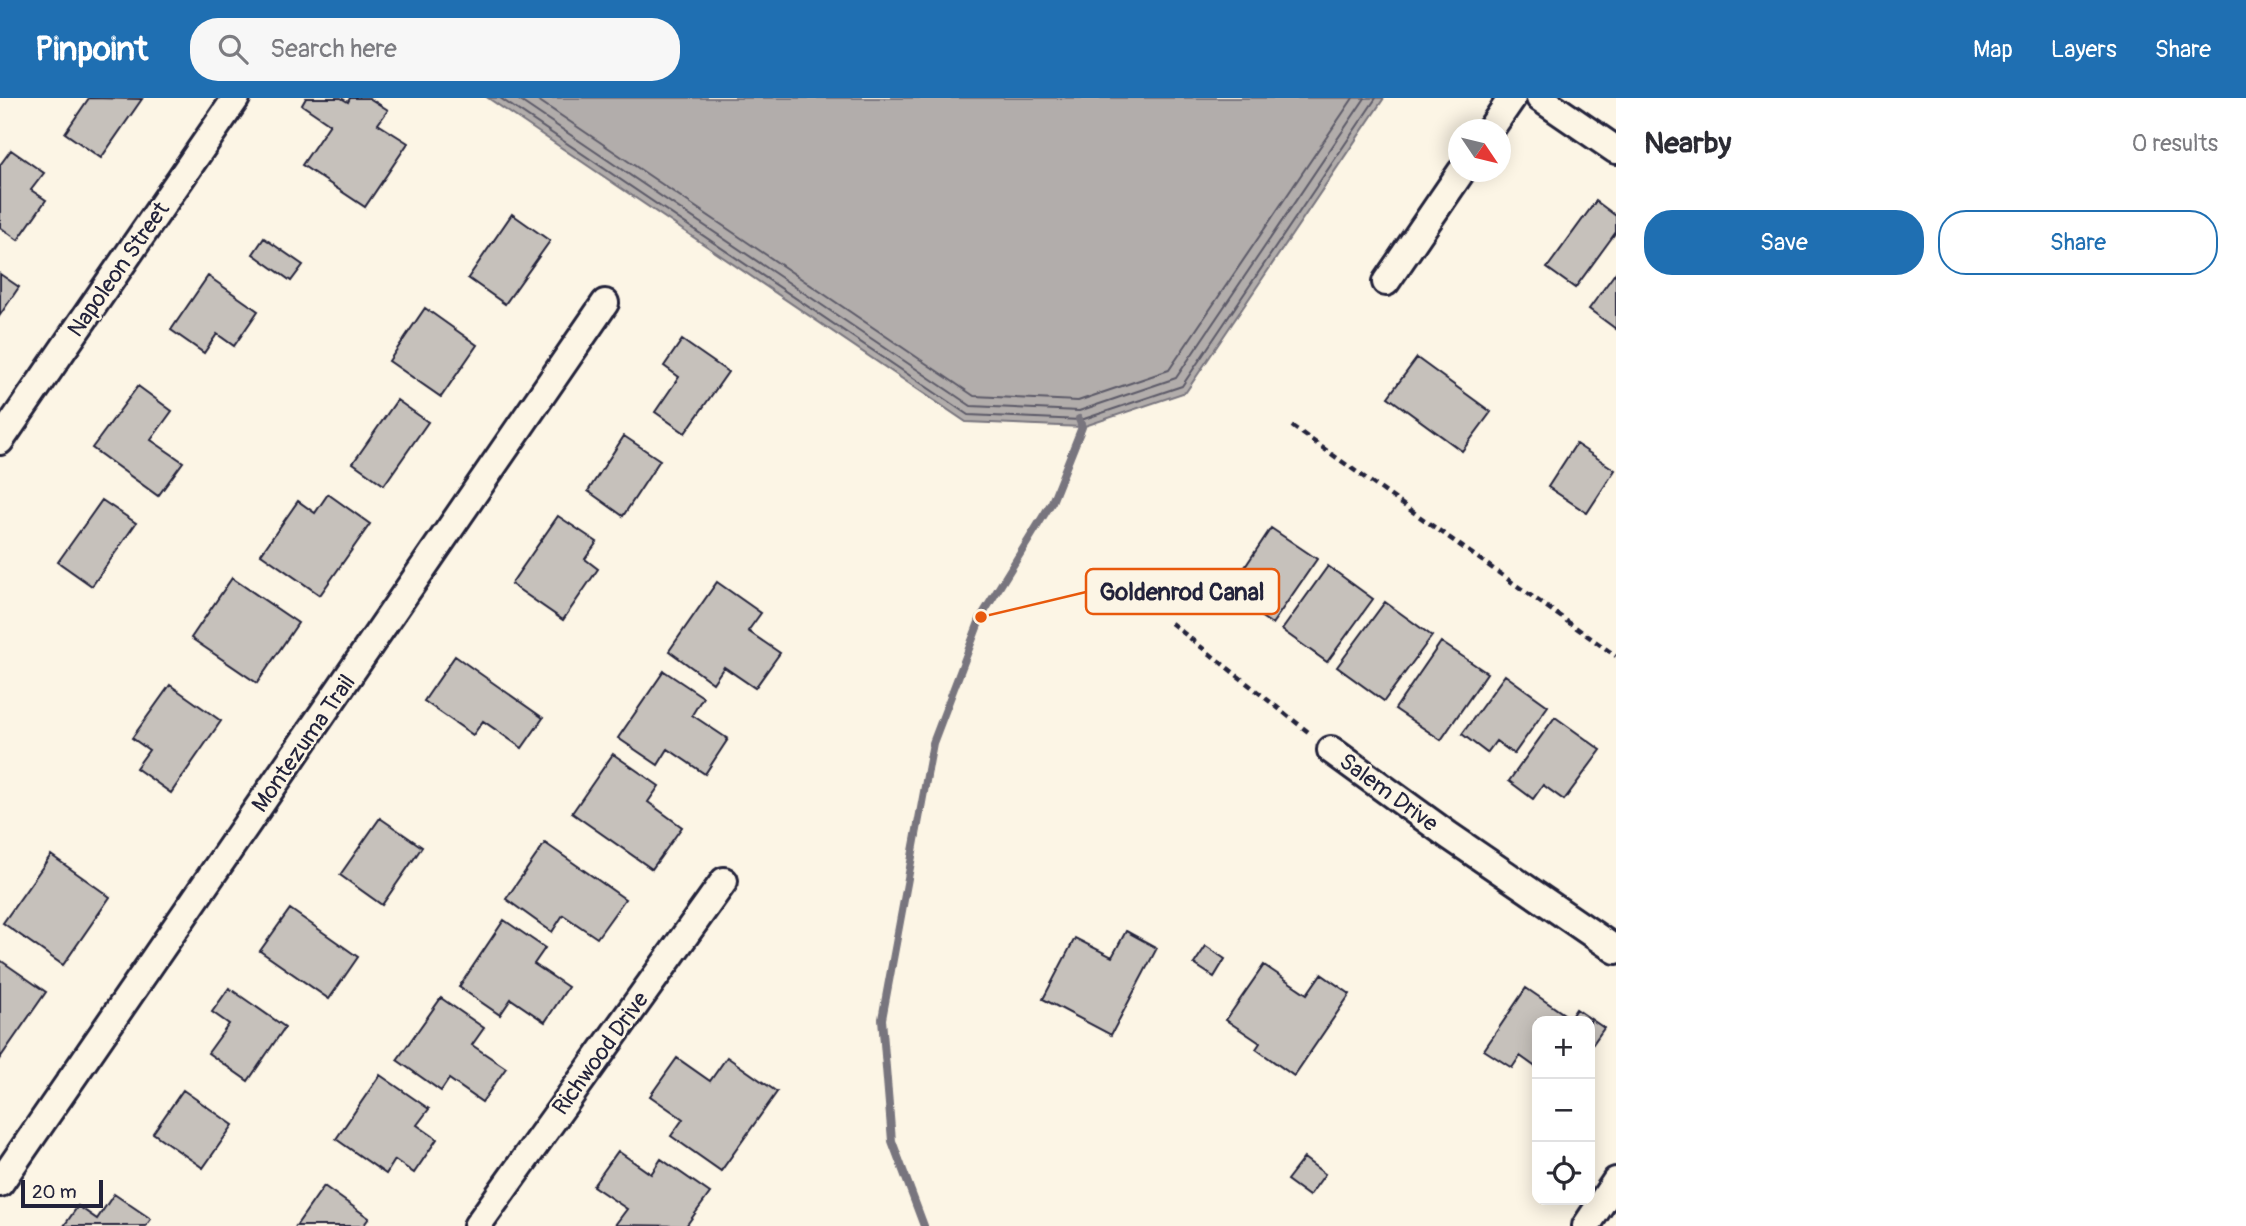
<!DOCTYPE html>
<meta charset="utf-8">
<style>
body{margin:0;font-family:Pangolin,sans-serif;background:#f7f7f7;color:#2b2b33}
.controls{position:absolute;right:21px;bottom:21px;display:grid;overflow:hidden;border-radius:14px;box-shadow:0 4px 18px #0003}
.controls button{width:63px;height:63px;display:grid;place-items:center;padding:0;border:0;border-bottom:2px solid #e1e1e2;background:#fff;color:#2b2b33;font:35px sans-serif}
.compass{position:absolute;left:1448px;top:21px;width:63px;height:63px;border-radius:50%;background:#fff;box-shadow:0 4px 18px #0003;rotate:125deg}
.scale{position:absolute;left:21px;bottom:18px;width:82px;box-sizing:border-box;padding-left:7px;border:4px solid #22223b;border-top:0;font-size:19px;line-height:24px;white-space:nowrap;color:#22223b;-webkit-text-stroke:5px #fcf5e5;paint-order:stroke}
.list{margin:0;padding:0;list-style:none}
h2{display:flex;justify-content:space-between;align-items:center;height:91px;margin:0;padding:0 28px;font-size:30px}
h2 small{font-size:23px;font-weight:400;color:#7c7c81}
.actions{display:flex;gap:14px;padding:21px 28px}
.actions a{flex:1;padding:16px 0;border:2px solid #1f6fb2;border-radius:28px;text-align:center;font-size:24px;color:#1f6fb2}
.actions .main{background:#1f6fb2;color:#fff}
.icon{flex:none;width:38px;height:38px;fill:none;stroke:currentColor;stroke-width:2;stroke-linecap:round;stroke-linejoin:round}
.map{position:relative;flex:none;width:1616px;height:1128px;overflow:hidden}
header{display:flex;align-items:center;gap:42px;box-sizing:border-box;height:98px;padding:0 35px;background:#1f6fb2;color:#fff}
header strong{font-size:33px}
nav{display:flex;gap:38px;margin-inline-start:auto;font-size:24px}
.search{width:490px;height:63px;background:#f7f7f7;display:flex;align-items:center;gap:18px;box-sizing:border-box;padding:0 24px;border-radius:28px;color:#7c7c81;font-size:26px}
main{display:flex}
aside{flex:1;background:#fff}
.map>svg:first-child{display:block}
.water{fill:#b2adab;stroke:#78757e;stroke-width:2}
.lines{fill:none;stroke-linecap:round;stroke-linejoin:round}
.shore{stroke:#5c5a68;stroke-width:2}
.stream{stroke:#78757e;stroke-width:8}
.building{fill:#c6c1bb;stroke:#22223b;stroke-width:2}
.street-casing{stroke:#22223b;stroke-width:32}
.path{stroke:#22223b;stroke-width:4.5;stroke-dasharray:7 5;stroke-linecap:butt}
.street{stroke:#fcf5e5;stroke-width:26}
.labels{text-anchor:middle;stroke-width:5;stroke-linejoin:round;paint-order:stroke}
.street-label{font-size:23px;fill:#22223b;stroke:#fcf5e5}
.leader{fill:none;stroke:#e8590c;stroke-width:2.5}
.callout-dot{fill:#e8590c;stroke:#fcf5e5;stroke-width:2.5}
.callout{fill:#fcf5e5;stroke:#e8590c;stroke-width:2.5}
.callout-label{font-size:24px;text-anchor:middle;font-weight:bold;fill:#22223b}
</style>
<header>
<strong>Pinpoint</strong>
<div class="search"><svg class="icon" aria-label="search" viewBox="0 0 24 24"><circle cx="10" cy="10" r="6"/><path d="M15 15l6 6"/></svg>Search here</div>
<nav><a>Map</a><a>Layers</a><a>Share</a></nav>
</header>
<main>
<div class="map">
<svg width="1616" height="1128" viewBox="0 0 1616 1128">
<rect width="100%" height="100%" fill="#fcf5e5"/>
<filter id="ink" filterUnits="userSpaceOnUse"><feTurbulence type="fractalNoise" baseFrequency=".0143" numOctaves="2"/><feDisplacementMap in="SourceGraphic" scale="14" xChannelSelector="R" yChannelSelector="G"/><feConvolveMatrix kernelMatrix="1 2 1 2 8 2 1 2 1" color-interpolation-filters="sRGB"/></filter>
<g filter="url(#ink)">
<!-- water -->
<path class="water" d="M488,0H1384L1186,294L1082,329L966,324Z"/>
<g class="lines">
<!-- shore -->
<path class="shore" d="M500,0L968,317L1081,322L1182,288L1376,0
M516,0L971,308L1079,313L1176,280L1365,0
M535,0L974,298L1078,303L1169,272L1353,0"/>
<!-- stream -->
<path class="stream" d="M924,1128L892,1043L882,921L933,645L981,519L1052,404L1082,329L1079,321"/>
</g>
<!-- building -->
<path class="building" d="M89,0L142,1L101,60L65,35Z
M306,0H341L348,4L350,0H369L388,12L378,26L408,45L365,109L302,67L330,26L302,7Z
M11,52L44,75L31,92L46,102L18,142L0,129V67Z
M1596,103L1616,118V134L1575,190L1547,170Z
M512,116L550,143L505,206L468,180Z
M264,140L303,167L291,183L253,156Z
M1616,174V231L1589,211Z
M0,176L19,189L0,217Z
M208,178L258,213L234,248L217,236L204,255L171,232Z
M425,210L477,247L441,299L389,263Z
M682,242L728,274L685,335L655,314L679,279L664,268Z
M1417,260L1491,314L1462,353L1388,299Z
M138,288L172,313L151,342L183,364L158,398L92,350Z
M397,302L428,324L384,387L353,365Z
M624,338L660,362L623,418L588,393Z
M1576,346L1615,372L1587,415L1548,389Z
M328,396L370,426L320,497L261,456L298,403L315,415Z
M102,402L136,425L92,488L58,464Z
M558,418L597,444L585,461L598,471L563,522L511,486Z
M1271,430L1317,461L1272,526L1238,503L1250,486L1239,478Z
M1328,468L1373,501L1327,564L1282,532Z
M232,480L298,525L257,585L191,540Z
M717,484L761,515L748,533L780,555L755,590L724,569L713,585L669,553Z
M1385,504L1432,538L1384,603L1337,569Z
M1441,544L1487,575L1441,642L1395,611Z
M455,558L543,620L522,650L483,623L473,637L424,603Z
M664,573L703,599L692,617L728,641L705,676L668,651L658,667L618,640Z
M1505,577L1548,608L1514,656L1496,643L1487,655L1462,636Z
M170,587L221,623L171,695L136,670L149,652L132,640Z
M1555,619L1601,652L1564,702L1543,687L1533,701L1509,683Z
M613,656L659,688L648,704L682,729L652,771L572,715Z
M380,720L422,749L382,807L340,777Z
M545,745L625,801L597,840L563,817L552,834L506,801Z
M51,757L110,799L63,867L3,825Z
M290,811L358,859L329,901L260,853Z
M504,822L545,850L534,866L568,889L545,924L511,901L500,917L459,889Z
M1126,833L1157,850L1111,937L1043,901L1075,840L1112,859Z
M1206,848L1225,861L1214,879L1194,866Z
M0,862L46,894L0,960Z
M1264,867L1307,896L1321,876L1350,896L1294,978L1256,951L1260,945L1226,922Z
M229,890L285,929L248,983L208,955L229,926L212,914Z
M1526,890L1570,920L1576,911L1604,930L1590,950V923H1537V970L1520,958L1512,970L1484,952Z
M441,900L484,930L472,947L506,970L482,1004L449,981L441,993L397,962Z
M727,959L777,994L721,1073L671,1038L683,1021L650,998L677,960L710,983Z
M380,977L429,1011L417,1027L437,1041L414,1075L395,1062L386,1076L336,1041Z
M183,992L233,1027L203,1070L153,1035Z
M618,1053L651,1076L661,1061L710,1095L686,1128L615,1127L627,1111L593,1088Z
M1304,1060L1325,1076L1309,1098L1287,1082Z
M324,1088L369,1120L363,1128H296Z
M114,1096L151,1121L146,1128H64L78,1108L97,1121Z"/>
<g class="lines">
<defs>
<path id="street" d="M1540,0L1616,52
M1490,32L1512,0
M1386,184L1461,74
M0,343L236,0
M1331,652L1448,737L1616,852
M0,1085L605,205
M477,1128L724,783
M1586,1128L1616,1083"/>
</defs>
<!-- street casing -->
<use href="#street" class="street-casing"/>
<!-- path -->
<path class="path" d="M1292,328L1616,558
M1171,525L1312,637"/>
<!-- street -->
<use href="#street" class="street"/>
</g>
</g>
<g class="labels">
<!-- street labels -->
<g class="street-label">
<text transform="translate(118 171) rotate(-55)" y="8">Napoleon Street</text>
<text transform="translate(303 645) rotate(-55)" y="8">Montezuma Trail</text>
<text transform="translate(1389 694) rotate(36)" y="8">Salem Drive</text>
<text transform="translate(600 955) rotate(-54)" y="8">Richwood Drive</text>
</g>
</g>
<!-- callouts -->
<path class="leader" d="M981 519L1086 494"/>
<circle class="callout-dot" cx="981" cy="519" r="7"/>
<rect class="callout" x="1086" y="471" width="193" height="45" rx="7"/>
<g class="callout-label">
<text x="1182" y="502">Goldenrod Canal</text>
</g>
</svg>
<div class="controls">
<button>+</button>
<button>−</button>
<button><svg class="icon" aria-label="locate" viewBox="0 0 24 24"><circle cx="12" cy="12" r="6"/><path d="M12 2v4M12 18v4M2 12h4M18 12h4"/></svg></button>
</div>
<svg class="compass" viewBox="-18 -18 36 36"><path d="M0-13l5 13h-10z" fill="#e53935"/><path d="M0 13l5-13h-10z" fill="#7c7c81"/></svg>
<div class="scale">20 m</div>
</div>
<aside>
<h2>Nearby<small>0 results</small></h2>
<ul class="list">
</ul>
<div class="actions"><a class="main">Save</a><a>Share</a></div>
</aside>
</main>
